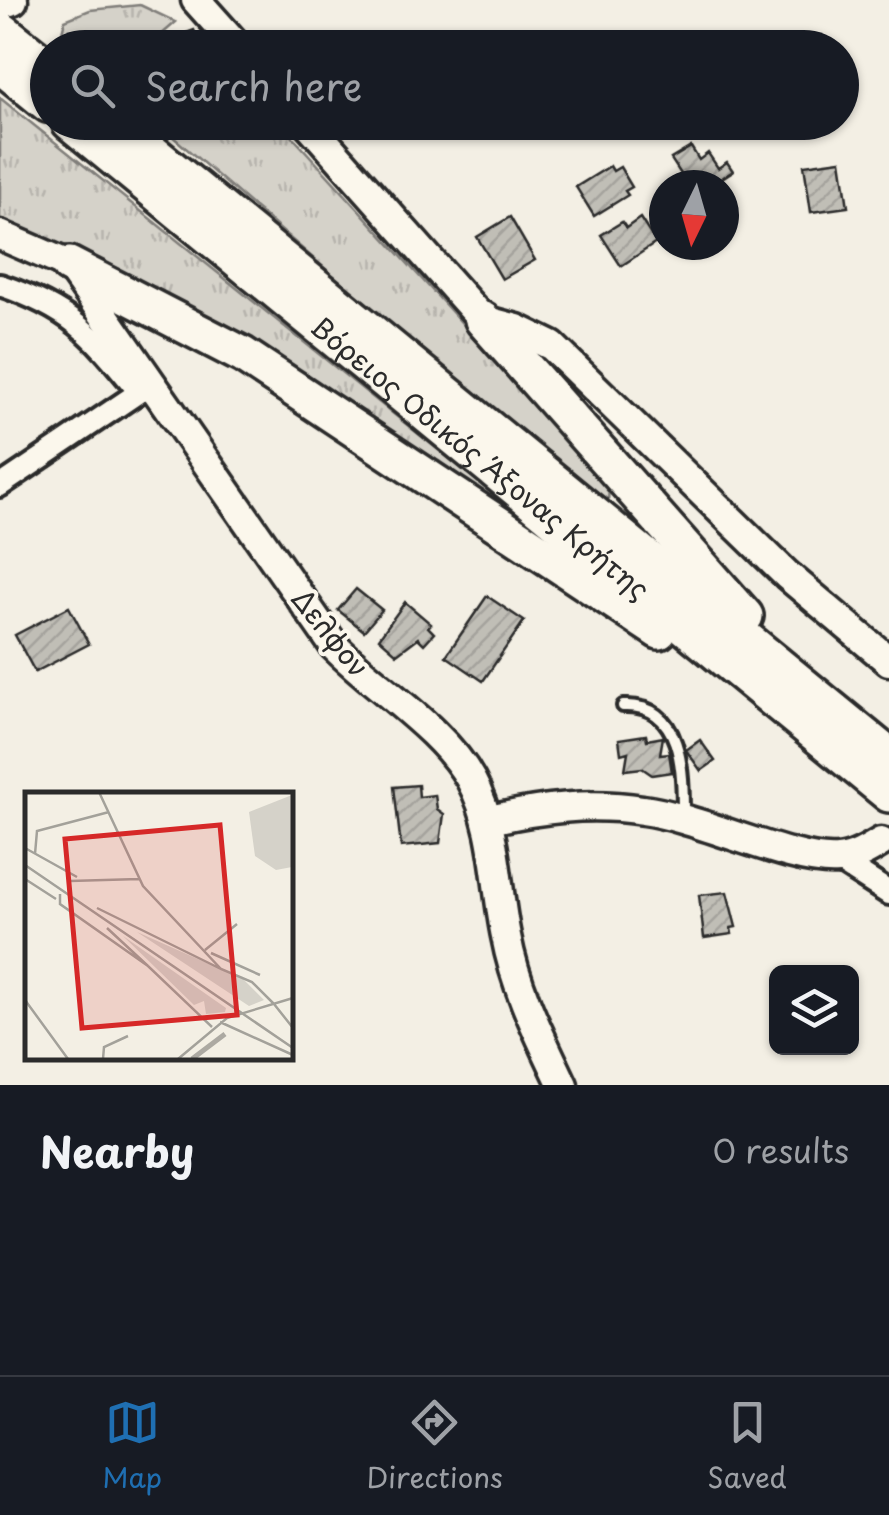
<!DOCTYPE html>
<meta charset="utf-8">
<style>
body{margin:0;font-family:"Playpen Sans",sans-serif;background:#20242c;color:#f1f3f6}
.controls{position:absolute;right:30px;bottom:30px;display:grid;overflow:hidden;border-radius:15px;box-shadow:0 2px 8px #0004}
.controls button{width:90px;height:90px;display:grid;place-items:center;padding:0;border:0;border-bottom:2px solid #363941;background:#171b24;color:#f1f3f6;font:50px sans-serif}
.compass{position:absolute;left:649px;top:170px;width:90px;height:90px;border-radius:50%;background:#171b24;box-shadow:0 2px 8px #0004;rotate:185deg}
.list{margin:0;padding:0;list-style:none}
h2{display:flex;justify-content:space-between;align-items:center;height:130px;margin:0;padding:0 40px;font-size:42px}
h2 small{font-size:32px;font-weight:400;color:#9ea1a6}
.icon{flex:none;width:55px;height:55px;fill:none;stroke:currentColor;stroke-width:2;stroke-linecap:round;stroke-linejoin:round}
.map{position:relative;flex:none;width:889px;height:1085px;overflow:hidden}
.search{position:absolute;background:#171b24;box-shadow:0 2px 8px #0004;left:30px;right:30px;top:30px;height:110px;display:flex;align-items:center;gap:25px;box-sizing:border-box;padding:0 35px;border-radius:55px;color:#9ea1a6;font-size:38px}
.sheet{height:290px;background:#171b24}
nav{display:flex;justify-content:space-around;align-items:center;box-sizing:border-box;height:140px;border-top:2px solid #363941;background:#171b24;font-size:28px;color:#9ea1a6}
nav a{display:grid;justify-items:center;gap:5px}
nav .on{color:#1f6fb2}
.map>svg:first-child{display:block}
.grass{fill:url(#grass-tufts);stroke:#807e7a;stroke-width:2.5}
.building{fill:url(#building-hatch);stroke:#2b2b2b;stroke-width:2.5}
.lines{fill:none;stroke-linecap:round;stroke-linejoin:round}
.service-casing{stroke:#2b2b2b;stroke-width:18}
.minor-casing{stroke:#2b2b2b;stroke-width:28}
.tertiary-casing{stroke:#2b2b2b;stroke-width:30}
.secondary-casing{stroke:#2b2b2b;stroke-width:35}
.motorway-casing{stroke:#2b2b2b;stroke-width:42}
.service{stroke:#fbf7ec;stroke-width:10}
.minor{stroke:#fbf7ec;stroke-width:20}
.tertiary{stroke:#fbf7ec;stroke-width:22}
.secondary{stroke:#fbf7ec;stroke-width:28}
.motorway{stroke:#fbf7ec;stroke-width:35}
.labels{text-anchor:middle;stroke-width:8;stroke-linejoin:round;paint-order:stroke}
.street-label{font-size:28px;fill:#2b2b2b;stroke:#fbf7ec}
.inset-river{fill:none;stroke:#aca9a2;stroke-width:5}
.inset-road{fill:none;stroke:#a3a19a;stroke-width:2.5}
.view{fill:#d62828;fill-opacity:0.15;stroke:#d62828;stroke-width:5}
.inset-edge{fill:none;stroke:#2b2b2b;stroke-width:5}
</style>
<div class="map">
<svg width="889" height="1085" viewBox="0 0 889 1085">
<defs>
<pattern id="grass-tufts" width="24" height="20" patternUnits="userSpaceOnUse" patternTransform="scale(2.5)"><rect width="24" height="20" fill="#d5d2c9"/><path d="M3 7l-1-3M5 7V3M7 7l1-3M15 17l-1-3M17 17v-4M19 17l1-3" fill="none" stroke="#b7b4ad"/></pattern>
<pattern id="building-hatch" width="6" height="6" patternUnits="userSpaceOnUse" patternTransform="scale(2.5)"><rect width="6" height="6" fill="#c0beb6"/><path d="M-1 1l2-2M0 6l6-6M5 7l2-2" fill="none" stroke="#a5a39d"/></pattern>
</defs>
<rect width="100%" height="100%" fill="#f3efe4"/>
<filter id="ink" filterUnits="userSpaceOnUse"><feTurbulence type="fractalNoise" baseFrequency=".01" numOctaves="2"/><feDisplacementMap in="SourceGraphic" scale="20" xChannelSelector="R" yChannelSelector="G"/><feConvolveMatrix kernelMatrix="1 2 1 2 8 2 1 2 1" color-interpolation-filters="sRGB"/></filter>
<g filter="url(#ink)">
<!-- grass -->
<path class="grass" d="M140,5L176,22L160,36L164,47L59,45L65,20L90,10Z
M0,98L528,522L522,531L0,224Z
M157,123H280L609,485L608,503L336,278Z"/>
<!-- building -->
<path class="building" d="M194,30L201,48H173L170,39Z
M691,147L699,160L708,153L718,168L727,162L733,171L711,185H688L671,159Z
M841,160L848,207L811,212L804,165Z
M610,166L613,171L620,167L632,187L625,191L628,195L594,216L576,187Z
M510,217L535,260L502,279L477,237Z
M640,218L656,243L621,266L601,235L622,222L626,228Z
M356,589L382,610L364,631L338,610Z
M487,596L524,621L483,681L446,656Z
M405,602L431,624L428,627L434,633L424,644L418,638L397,654L379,638Z
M69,607L89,644L35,672L15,635Z
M646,735L647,740L663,737L660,754L669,753L672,772L652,775L642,768L625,770L628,752L621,754L619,739Z
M700,740L715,761L701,771L686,750Z
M418,785L419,797L435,795L437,809L444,814L440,843L401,847L394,787Z
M727,892L736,927L731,928L732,934L704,938L699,895Z"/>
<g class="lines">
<defs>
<path id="service" d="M623,706C683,703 683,771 683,816"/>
<path id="minor" d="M0,285C73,310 91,334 139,392
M0,486L151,384"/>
<path id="tertiary" d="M838,860L889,893"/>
<path id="secondary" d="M196,0L239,48
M0,4L13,0
M307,122L483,320L517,329L552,346L787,575L889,661
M0,235L69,265L335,647C377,689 444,730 471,780C497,828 495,883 506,936C516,990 540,1036 563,1085
M490,820C541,808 590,802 643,810C698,817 793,864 838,860C853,859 868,850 881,842"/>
<g id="motorway">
<path d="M0,29L48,67"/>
<path d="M0,65L48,104"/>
<path id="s1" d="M70,122L889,794"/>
<path d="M115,122L889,756"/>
<path d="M69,265L243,355L659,631"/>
<path d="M483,320L745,616"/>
</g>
</defs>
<!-- service casing -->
<use href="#service" class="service-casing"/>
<!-- minor casing -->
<use href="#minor" class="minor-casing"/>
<!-- tertiary casing -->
<use href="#tertiary" class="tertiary-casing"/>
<!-- secondary casing -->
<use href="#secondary" class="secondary-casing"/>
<!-- motorway casing -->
<use href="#motorway" class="motorway-casing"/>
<!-- service -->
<use href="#service" class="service"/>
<!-- minor -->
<use href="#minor" class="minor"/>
<!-- tertiary -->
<use href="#tertiary" class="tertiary"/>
<!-- secondary -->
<use href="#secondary" class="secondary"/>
<!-- motorway -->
<use href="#motorway" class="motorway"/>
</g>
</g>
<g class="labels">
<!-- street labels -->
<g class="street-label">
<text dy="10" stroke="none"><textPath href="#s1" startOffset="530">Βόρειος Οδικός Άξονας Κρήτης</textPath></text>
<text transform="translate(330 633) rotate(51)" y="10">Δελφον</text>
</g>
</g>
<!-- overview -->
<g transform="translate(25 792)">
<rect width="268" height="268" fill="#f3efe4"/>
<path d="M112,140L218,187L239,208L224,214ZM98,144L201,216L200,220L181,222L179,209L169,213Z" fill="#d5d2c9"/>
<path d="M267,3V75L251,78L230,64L224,20Z" fill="#d5d2c9"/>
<path class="inset-river" d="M167,267L200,242"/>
<path class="inset-road" d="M74,0L118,94L196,177L227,190L249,212M0,56L52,85M10,62L12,39L84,20M0,73L268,256M0,87L31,107M45,89L114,87M35,102V112L123,174L187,235M72,116L196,177M82,136L123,174M180,158L212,132M186,161L235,183M0,208L43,267M249,212L268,236M195,230L268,263M78,267L79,255L103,244M153,267L202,226L268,206"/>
<path class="view" d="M195,33L212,223L57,236L40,47Z"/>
<rect width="268" height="268" class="inset-edge"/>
</g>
</svg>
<div class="controls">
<button><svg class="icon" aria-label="layers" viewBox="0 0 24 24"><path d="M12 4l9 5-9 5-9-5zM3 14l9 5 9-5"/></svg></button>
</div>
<svg class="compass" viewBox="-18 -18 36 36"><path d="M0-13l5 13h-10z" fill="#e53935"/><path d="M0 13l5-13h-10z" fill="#9ea1a6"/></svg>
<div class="search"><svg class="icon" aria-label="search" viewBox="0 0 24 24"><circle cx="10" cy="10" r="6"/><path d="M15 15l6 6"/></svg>Search here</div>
</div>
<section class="sheet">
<h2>Nearby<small>0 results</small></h2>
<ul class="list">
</ul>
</section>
<nav>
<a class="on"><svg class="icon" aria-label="map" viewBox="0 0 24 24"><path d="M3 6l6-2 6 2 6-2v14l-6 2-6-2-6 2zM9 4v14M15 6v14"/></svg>Map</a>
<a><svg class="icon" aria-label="directions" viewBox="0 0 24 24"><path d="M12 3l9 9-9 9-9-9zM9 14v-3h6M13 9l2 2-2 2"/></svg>Directions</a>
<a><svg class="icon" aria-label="saved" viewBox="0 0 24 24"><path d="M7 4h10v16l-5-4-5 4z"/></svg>Saved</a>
</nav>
